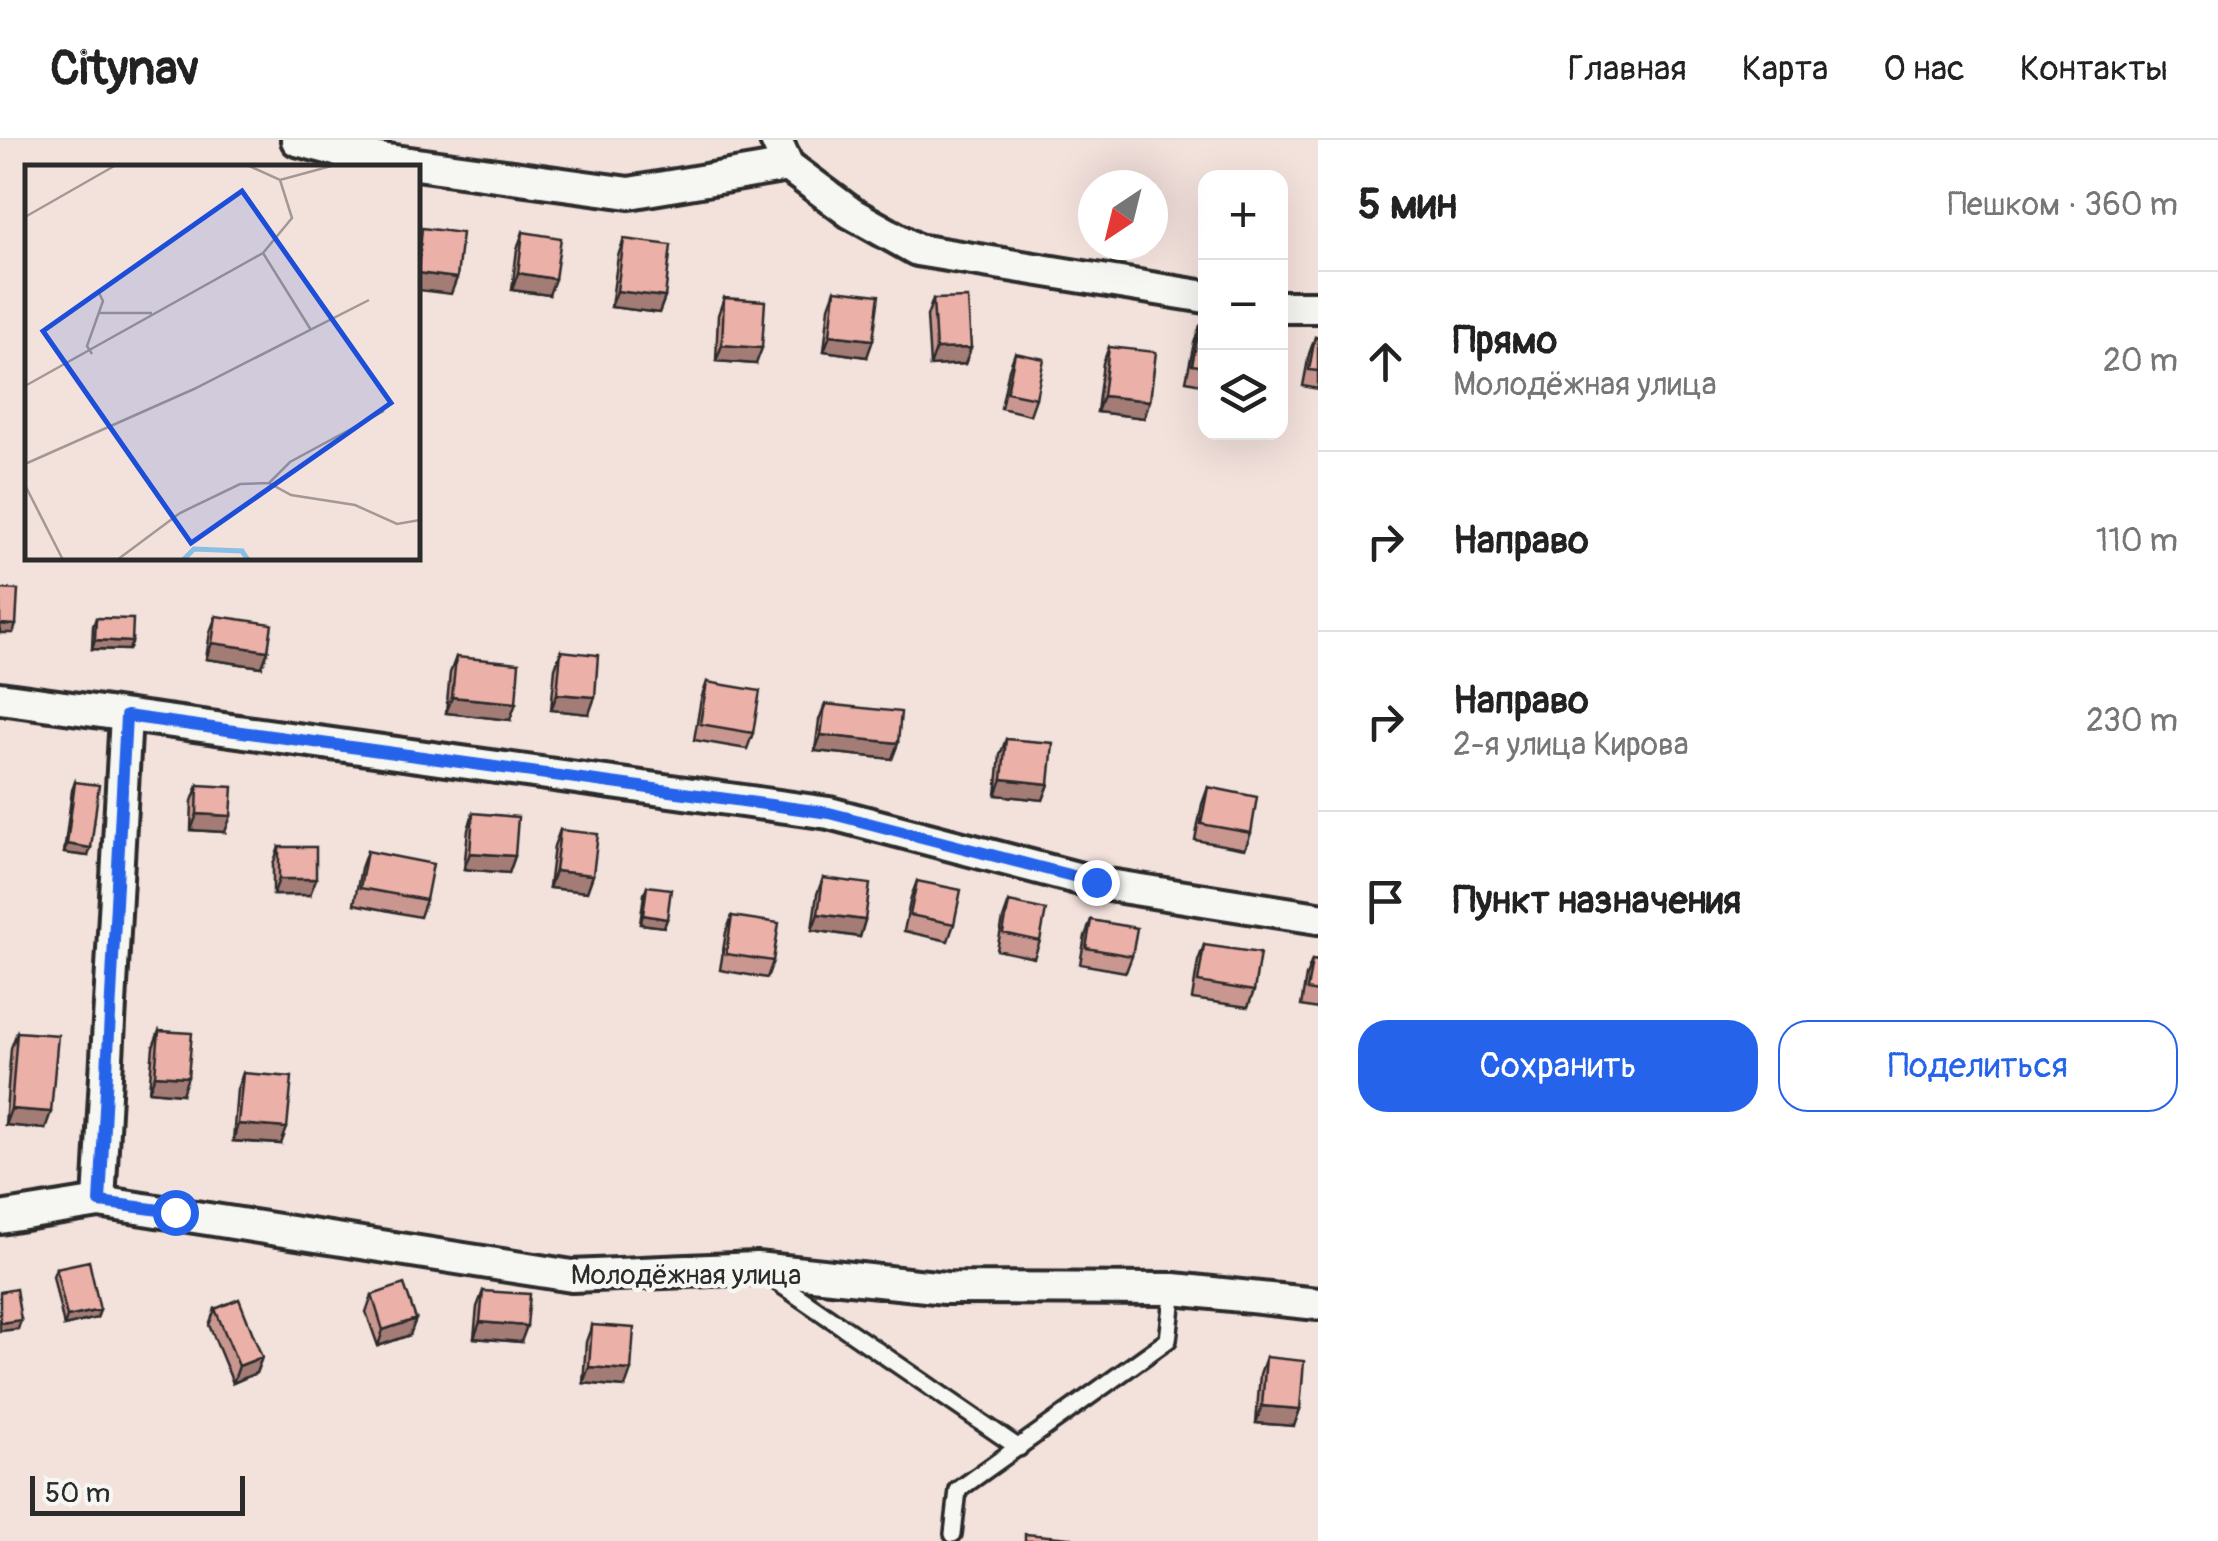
<!DOCTYPE html>
<html lang="ru">
<meta charset="utf-8">
<style>
body{margin:0;font-family:Pangolin,sans-serif;background:#f2f2f2;color:#222}
.controls{position:absolute;right:30px;top:30px;display:grid;overflow:hidden;border-radius:20px;box-shadow:0 10px 40px #0002}
.controls button{width:90px;height:90px;display:grid;place-items:center;padding:0;border:0;border-bottom:2px solid #e0e0e0;background:#fff;color:#222;font:50px sans-serif}
.compass{position:absolute;left:1078px;top:30px;width:90px;height:90px;border-radius:50%;background:#fff;box-shadow:0 10px 40px #0002;rotate:215deg}
.scale{position:absolute;left:30px;bottom:25px;width:215px;box-sizing:border-box;padding-left:10px;border:5px solid #2b2b2b;border-top:0;font-size:28px;line-height:35px;white-space:nowrap;color:#2b2b2b;-webkit-text-stroke:8px #f6f6f2;paint-order:stroke}
.stop{position:absolute;width:30px;height:30px;margin:-22px;border:8px solid #2563eb;border-radius:50%;background:#fff}
.stop.end{background:#2563eb;border-color:#fff;box-shadow:0 2px 10px #0008}
.list{margin:0;padding:0;list-style:none}
h2{display:flex;justify-content:space-between;align-items:center;height:130px;margin:0;padding:0 40px;font-size:42px}
h2 small{font-size:32px;font-weight:400;color:#767676}
.list li{display:grid;grid-template-columns:65px 1fr auto;gap:30px;align-items:center;box-sizing:border-box;height:180px;padding:0 40px;border-top:2px solid #e0e0e0}
.list b{display:block;font-size:38px;white-space:nowrap}
.list p{margin:0;font-size:32px;white-space:nowrap;color:#767676}
.list em{font-size:32px;font-style:normal;color:#767676}
.actions{display:flex;gap:20px;padding:30px 40px}
.actions a{flex:1;padding:22px 0;border:2px solid #2563eb;border-radius:30px;text-align:center;font-size:35px;color:#2563eb}
.actions .main{background:#2563eb;color:#fff}
.icon{flex:none;width:55px;height:55px;fill:none;stroke:currentColor;stroke-width:2;stroke-linecap:round;stroke-linejoin:round}
.map{position:relative;flex:none;width:1318px;height:1401px;overflow:hidden}
header{display:flex;align-items:center;gap:60px;box-sizing:border-box;height:140px;padding:0 50px;background:#fff;border-bottom:2px solid #e0e0e0}
header strong{font-size:48px}
nav{display:flex;gap:55px;margin-inline-start:auto;font-size:35px}
main{display:flex}
aside{flex:1;background:#fff}
.map>svg:first-child{display:block}
.lines{fill:none;stroke-linecap:round;stroke-linejoin:round}
.lane-casing{stroke:#2b2b2b;stroke-width:22}
.street-casing{stroke:#2b2b2b;stroke-width:38}
.lane{stroke:#f6f6f2;stroke-width:15}
.street{stroke:#f6f6f2;stroke-width:30}
.wall{fill:#ca9790;stroke:#2b2b2b;stroke-width:2.5}
.shaded-wall{fill:#a47b76;stroke:#2b2b2b;stroke-width:2.5}
.building{fill:#ebb0a8;stroke:#2b2b2b;stroke-width:2.5}
.route{stroke:#2563eb;stroke-width:12}
.labels{text-anchor:middle;stroke-width:9;stroke-linejoin:round;paint-order:stroke}
.street-label{font-size:28px;fill:#2b2b2b;stroke:#f6f6f2}
.inset-river{fill:none;stroke:#87bfe6;stroke-width:5}
.inset-road{fill:none;stroke:#a39895;stroke-width:2.5}
.view{fill:#1d4ed8;fill-opacity:0.15;stroke:#1d4ed8;stroke-width:5}
.inset-edge{fill:none;stroke:#2b2b2b;stroke-width:5}
</style>
<header>
<strong>Citynav</strong>
<nav><a>Главная</a><a>Карта</a><a>О нас</a><a>Контакты</a></nav>
</header>
<main>
<div class="map">
<svg width="1318" height="1401" viewBox="0 0 1318 1401">
<rect width="100%" height="100%" fill="#f3e1dc"/>
<filter id="ink" filterUnits="userSpaceOnUse"><feTurbulence type="fractalNoise" baseFrequency=".01" numOctaves="2"/><feDisplacementMap in="SourceGraphic" scale="20" xChannelSelector="R" yChannelSelector="G"/><feConvolveMatrix kernelMatrix="1 2 1 2 8 2 1 2 1" color-interpolation-filters="sRGB"/></filter>
<g filter="url(#ink)">
<g class="lines">
<defs>
<path id="lane" d="M767,1135L1019,1308
M953,1394L958,1350L1168,1200L1174,1149"/>
<path id="street" d="M297,0L358,16L629,53L788,26
M776,0L788,26L851,73L917,110L1206,157
M1280,167H1318
M0,558L829,673L1096,743L1318,778
M99,1062L126,576
M0,1078L99,1062L572,1136L756,1128L945,1148L1174,1149L1318,1164"/>
</defs>
<!-- lane casing -->
<use href="#lane" class="lane-casing"/>
<!-- street casing -->
<use href="#street" class="street-casing"/>
<!-- lane -->
<use href="#lane" class="lane"/>
<!-- street -->
<use href="#street" class="street"/>
</g>
<!-- wall -->
<path class="wall" d="M523,92L549,155L512,150L517,109Z
M624,99L665,157L659,173L611,167L618,116Z
M835,150L867,217L824,211L829,167Z
M724,158L756,224L716,221L718,175Z
M933,159L971,208L965,224L930,226L927,176Z
M1200,186L1206,187V245L1186,241L1194,203Z
M1315,197L1318,198V249L1303,246L1309,214Z
M1109,207L1144,278L1097,272L1103,223Z
M1015,213L1036,258L1030,275L1001,268L1009,229Z
M216,476L268,511L262,527L206,519L210,492Z
M96,478L132,502L129,510L92,509L93,486Z
M561,511L589,574L551,570L555,528Z
M456,517L510,580L446,573L450,533Z
M707,542L753,593L747,609L694,600L701,559Z
M825,564L898,603L892,619L815,611L819,580Z
M1006,599L1049,644L1043,660L996,655L1000,615Z
M75,642L88,716L64,713L72,650Z
M198,645L225,692L191,690L192,661Z
M1208,647L1251,693L1245,709L1195,700L1202,664Z
M473,673L515,716L509,733L464,729L468,690Z
M560,690L593,735L587,752L549,748L554,706Z
M279,707L310,755H273V724Z
M367,711L426,760L420,777L354,764L361,728Z
M823,738L865,780L860,797L812,790L817,754Z
M917,741L954,784L948,801L904,791L911,757Z
M647,746L667,779L664,787L640,784L644,754Z
M1009,762L1040,801L1034,818L997,810L1003,779Z
M732,776L773,821L767,838L720,830L726,792Z
M1091,780L1132,816L1126,832L1080,824L1085,796Z
M1204,805L1254,851L1248,867L1192,859L1198,821Z
M1312,820L1318,821V869L1301,866L1306,836Z
M159,891L182,954L149,951L153,907Z
M17,892L45,989L5,985L11,908Z
M243,933L281,1004L233,1001L237,949Z
M56,1128L100,1170L97,1178L64,1186L53,1136Z
M483,1151L521,1202L474,1198L477,1167Z
M372,1155L410,1195L378,1206L366,1172Z
M215,1169L262,1217L256,1233L233,1243L209,1185Z
M592,1185L625,1247L583,1243L586,1202Z
M1266,1217L1300,1269L1294,1286L1256,1283L1260,1234Z"/>
<!-- shaded-wall -->
<path class="shaded-wall" d="M418,133L457,138L451,154L418,150Z
M518,133L555,139L549,155L512,150Z
M617,151L665,157L659,173L611,167Z
M830,195L873,200L867,217L824,211Z
M722,205L762,208L756,224L716,221Z
M971,208L965,224L930,226L936,209Z
M1103,256L1150,261L1144,278L1097,272Z
M0,484L16,485L13,493H0Z
M95,500L132,502L129,510L92,509Z
M212,503L268,511L262,527L206,519Z
M557,554L595,557L589,574L551,570Z
M452,557L516,563L510,580L446,573Z
M821,595L898,603L892,619L815,611Z
M1002,639L1049,644L1043,660L996,655Z
M197,674L231,676L225,692L191,690Z
M67,704L91,708L88,716L64,713Z
M470,713L515,716L509,733L464,729Z
M555,731L593,735L587,752L549,748Z
M279,739H316L310,755H273Z
M818,774L865,780L860,797L812,790Z
M643,775L667,779L664,787L640,784Z
M155,935L188,937L182,954L149,951Z
M11,969L51,972L45,989L5,985Z
M238,984L287,988L281,1004L233,1001Z
M100,1170L97,1178L64,1186L67,1177Z
M416,1179L410,1195L378,1206L383,1190Z
M21,1180L18,1189L0,1191V1183Z
M480,1182L527,1186L521,1202L474,1198Z
M262,1217L256,1233L233,1243L239,1226Z
M589,1227L631,1230L625,1247L583,1243Z
M1262,1266L1300,1269L1294,1286L1256,1283Z"/>
<!-- building -->
<path class="building" d="M422,88L462,93L457,138L418,133Z
M523,92L561,98L555,139L518,133Z
M624,99L671,105L665,157L617,151Z
M835,150L879,155L873,200L830,195Z
M724,158L765,161L762,208L722,205Z
M968,158L971,208L936,209L933,159Z
M1200,186L1206,187V227L1192,225Z
M1315,197L1318,198V231L1309,230Z
M1109,207L1156,212L1150,261L1103,256Z
M1015,213L1044,219L1036,258L1007,252Z
M0,449L18,450L16,485L0,484Z
M216,476L272,484L268,511L212,503Z
M96,478L133,479L132,502L95,500Z
M561,511L598,515L595,557L557,554Z
M456,517L519,523L516,563L452,557Z
M707,542L760,551L753,593L700,584Z
M825,564L901,572L898,603L821,595Z
M1006,599L1053,603L1049,644L1002,639Z
M75,642L99,645L91,708L67,704Z
M198,645L233,647L231,676L197,674Z
M1208,647L1257,657L1251,693L1201,684Z
M473,673L518,677L515,716L470,713Z
M560,690L598,694L593,735L555,731Z
M279,707H316V739H279Z
M367,711L433,724L426,760L360,748Z
M823,738L870,744L865,780L818,774Z
M917,741L961,750L954,784L910,775Z
M647,746L671,749L667,779L643,775Z
M1009,762L1046,770L1040,801L1003,793Z
M732,776L779,783L773,821L726,814Z
M1091,780L1137,788L1132,816L1086,808Z
M1204,805L1260,813L1254,851L1198,842Z
M1312,820L1318,821V852L1307,850Z
M159,891L192,893L188,937L155,935Z
M17,892L58,895L51,972L11,969Z
M243,933L292,937L287,988L238,984Z
M89,1121L100,1170L67,1177L56,1128Z
M404,1144L416,1179L383,1190L372,1155Z
M16,1149L21,1180L0,1183V1152Z
M483,1151L530,1154L527,1186L480,1182Z
M239,1159L262,1217L239,1226L215,1169Z
M592,1185L634,1188L631,1230L589,1227Z
M1266,1217L1304,1221L1300,1269L1262,1266Z
M1025,1394L1072,1398L1071,1401H1025Z"/>
</g>
<g class="lines" filter="url(#ink)">
<!-- route -->
<path class="route" d="M175,1072L100,1062L126,576L829,673L1096,742"/>
</g>
<g class="labels">
<!-- street labels -->
<g class="street-label">
<text x="686" y="1144">Молодёжная улица</text>
</g>
</g>
<!-- overview -->
<g transform="translate(25 25)">
<rect width="395" height="395" fill="#f3e1dc"/>
<path class="inset-river" d="M158,395L169,384L217,386L223,395"/>
<path class="inset-road" d="M222,0L255,15L310,0M0,52L91,0M238,88L286,165M73,148H127M67,189L62,181L78,136L74,128M0,221L238,88L267,53L255,15M0,299L169,224L344,135M244,318L265,297L359,246M0,320L38,395M92,395L155,348L215,319L244,318L266,330L330,340L372,359L395,355"/>
<path class="view" d="M217,26L366,238L166,378L18,166Z"/>
<rect width="395" height="395" class="inset-edge"/>
</g>
</svg>
<div class="controls">
<button>+</button>
<button>−</button>
<button><svg class="icon" aria-label="layers" viewBox="0 0 24 24"><path d="M12 4l9 5-9 5-9-5zM3 14l9 5 9-5"/></svg></button>
</div>
<svg class="compass" viewBox="-18 -18 36 36"><path d="M0-13l5 13h-10z" fill="#e53935"/><path d="M0 13l5-13h-10z" fill="#767676"/></svg>
<div class="scale">50 m</div>
<div class="stop" style="left:175px;top:1072px"></div>
<div class="stop end" style="left:1096px;top:742px"></div>
</div>
<aside>
<h2>5 мин<small>Пешком · 360 m</small></h2>
<ul class="list">
<li><svg class="icon" aria-label="ahead" viewBox="0 0 24 24"><path d="M12 20V5M6 11l6-6 6 6"/></svg><div><b>Прямо</b><p>Молодёжная улица</p></div><em>20 m</em></li>
<li><svg class="icon" aria-label="right" viewBox="0 0 24 24"><path d="M7 20v-9h11M14 6l5 5-5 5"/></svg><div><b>Направо</b></div><em>110 m</em></li>
<li><svg class="icon" aria-label="right" viewBox="0 0 24 24"><path d="M7 20v-9h11M14 6l5 5-5 5"/></svg><div><b>Направо</b><p>2-я улица Кирова</p></div><em>230 m</em></li>
<li><svg class="icon" aria-label="arrive" viewBox="0 0 24 24"><path d="M6 21V4h12l-3 4 3 4H6"/></svg><div><b>Пункт назначения</b></div></li>
</ul>
<div class="actions"><a class="main">Сохранить</a><a>Поделиться</a></div>
</aside>
</main>
